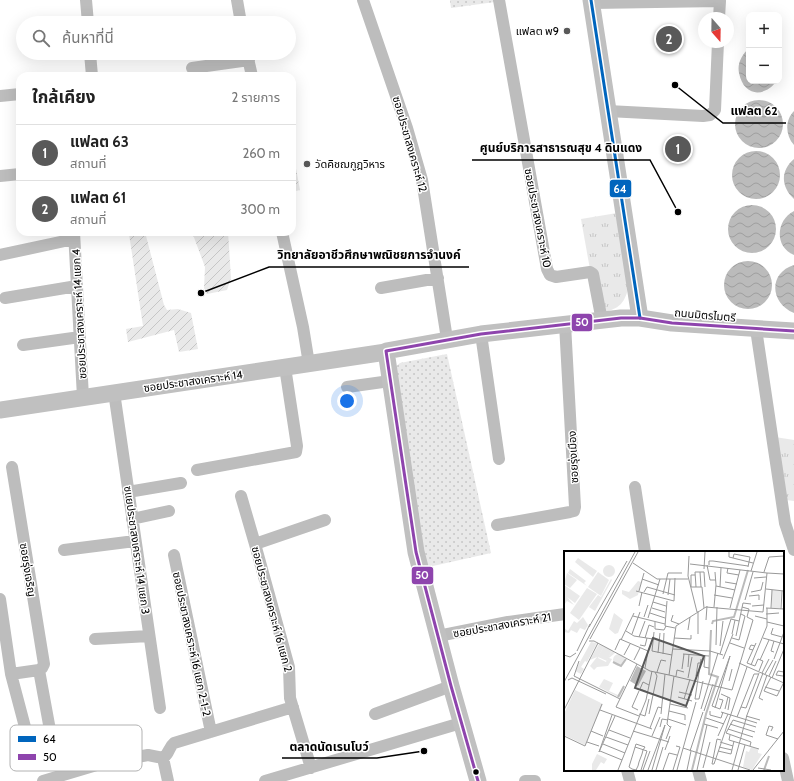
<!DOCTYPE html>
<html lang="th">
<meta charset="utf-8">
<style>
body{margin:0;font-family:Cabin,"Noto Sans Thai",sans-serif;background:#f6f6f6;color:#222}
.controls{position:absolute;right:12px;top:12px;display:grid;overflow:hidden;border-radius:8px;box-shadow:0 4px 16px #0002}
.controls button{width:36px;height:36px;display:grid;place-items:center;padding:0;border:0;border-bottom:1px solid #e0e0e0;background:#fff;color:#222;font:20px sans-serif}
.compass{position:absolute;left:698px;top:12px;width:36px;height:36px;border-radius:50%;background:#fff;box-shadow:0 4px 16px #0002;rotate:160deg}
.you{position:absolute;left:347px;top:401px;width:14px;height:14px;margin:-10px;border:3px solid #fff;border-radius:50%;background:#1a73e8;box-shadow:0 0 0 6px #1a73e833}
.badge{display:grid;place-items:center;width:26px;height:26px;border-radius:50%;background:#595959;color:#fff;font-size:13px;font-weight:700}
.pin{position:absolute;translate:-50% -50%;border:2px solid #fff;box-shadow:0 1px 4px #0006}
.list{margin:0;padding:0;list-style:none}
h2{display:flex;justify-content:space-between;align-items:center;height:52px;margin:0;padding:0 16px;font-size:17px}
h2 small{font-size:13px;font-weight:400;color:#767676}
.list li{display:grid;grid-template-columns:26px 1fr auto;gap:12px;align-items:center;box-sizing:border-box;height:56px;padding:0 16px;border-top:1px solid #e0e0e0}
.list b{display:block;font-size:15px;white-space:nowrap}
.list p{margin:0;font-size:13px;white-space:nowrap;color:#767676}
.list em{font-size:13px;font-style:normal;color:#767676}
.icon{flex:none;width:22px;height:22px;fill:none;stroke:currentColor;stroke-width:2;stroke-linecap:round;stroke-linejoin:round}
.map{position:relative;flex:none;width:794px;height:781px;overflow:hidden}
.search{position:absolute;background:#fff;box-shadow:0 4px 16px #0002;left:16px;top:16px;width:280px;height:44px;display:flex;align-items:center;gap:10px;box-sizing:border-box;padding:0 14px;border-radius:22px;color:#767676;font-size:15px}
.panel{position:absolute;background:#fff;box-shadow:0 4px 16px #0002;left:16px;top:72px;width:280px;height:164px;border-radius:12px}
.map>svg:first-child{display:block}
.grass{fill:url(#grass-dots)}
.park{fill:url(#park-tufts)}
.garden{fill:url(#garden-furrows)}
.water{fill:url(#water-waves)}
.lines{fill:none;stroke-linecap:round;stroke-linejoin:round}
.street{stroke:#bdbdbd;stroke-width:12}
.secondary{stroke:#c0c0c0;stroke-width:17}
.bus-1-casing{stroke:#fff;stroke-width:6}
.bus-2-casing{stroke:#fff;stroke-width:6}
.bus-1{stroke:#0065bd;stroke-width:3}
.bus-2{stroke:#8e44ad;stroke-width:3}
.poi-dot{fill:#595959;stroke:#fff;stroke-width:1.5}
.bus-dot{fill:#000;stroke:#fff;stroke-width:1.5}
.labels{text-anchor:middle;stroke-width:3;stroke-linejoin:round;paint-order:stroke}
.poi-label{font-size:11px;fill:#000;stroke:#fff;text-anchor:end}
.street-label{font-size:11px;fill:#000;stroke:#fff}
.inset-river{fill:none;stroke:#bbb;stroke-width:2}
.inset-road{fill:none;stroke:#999;stroke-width:1}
.view{fill:#595959;fill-opacity:0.15;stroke:#595959;stroke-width:2}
.inset-edge{fill:none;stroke:#000;stroke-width:2}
.key{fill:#fff;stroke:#b2b2b2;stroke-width:1}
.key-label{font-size:11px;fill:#000}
.leader{fill:none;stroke:#000;stroke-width:1.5}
.callout-dot{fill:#000;stroke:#fff;stroke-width:1.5}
.callout-label{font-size:12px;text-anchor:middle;font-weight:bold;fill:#000;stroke:#fff;stroke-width:3;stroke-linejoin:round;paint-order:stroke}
.line-badge{stroke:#fff;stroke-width:1.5}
.badge-label{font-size:11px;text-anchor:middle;font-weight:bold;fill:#fff}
</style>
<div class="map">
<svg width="794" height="781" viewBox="0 0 794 781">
<defs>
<pattern id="grass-dots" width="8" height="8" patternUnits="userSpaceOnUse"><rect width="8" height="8" fill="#e9e9e9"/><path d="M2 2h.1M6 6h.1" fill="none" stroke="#c6c6c6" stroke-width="1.8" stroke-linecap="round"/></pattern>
<pattern id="park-tufts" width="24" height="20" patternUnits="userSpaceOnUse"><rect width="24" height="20" fill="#e9e9e9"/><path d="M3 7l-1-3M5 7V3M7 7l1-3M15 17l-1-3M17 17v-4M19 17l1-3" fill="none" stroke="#c6c6c6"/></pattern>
<pattern id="garden-furrows" width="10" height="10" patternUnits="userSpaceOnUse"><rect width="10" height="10" fill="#e9e9e9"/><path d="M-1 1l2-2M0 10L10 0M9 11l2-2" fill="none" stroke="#c6c6c6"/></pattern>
<pattern id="water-waves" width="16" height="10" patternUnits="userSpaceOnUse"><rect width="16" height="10" fill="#bbb"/><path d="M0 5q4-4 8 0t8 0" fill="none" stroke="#9f9f9f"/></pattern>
</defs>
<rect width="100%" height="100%" fill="#fff"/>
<!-- grass -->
<path class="grass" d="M450,0H495V2L451,8Z
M447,354L491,553L424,568L394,368L400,363Z"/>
<!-- park -->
<path class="park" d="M617,213L628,289C624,304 619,308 605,312L591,275L581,219Z
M775,437L794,440V501L786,500Z"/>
<!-- garden -->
<path class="garden" d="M292,147L300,190L292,192Z
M118,232H145L164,305L167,310L178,309L191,313L198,349L179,352L174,330L128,342L126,329L143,326L129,234Z
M192,232H228L231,278L227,290L207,294L204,288L205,267Z"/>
<!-- water -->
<path class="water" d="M749,48V81H779V49C794,86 747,112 739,73C737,63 742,55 749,48Z
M735 124a24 24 0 1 1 48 0a24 24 0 1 1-48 0Z
M794,111V145C785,135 785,120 794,111Z
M732 175a24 24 0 1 1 48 0a24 24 0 1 1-48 0Z
M794,159V199C781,187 780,171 794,159Z
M728 229a24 24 0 1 1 48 0a24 24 0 1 1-48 0Z
M794,211V255C774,247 776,220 794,211Z
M724 285a24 24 0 1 1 48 0a24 24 0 1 1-48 0Z
M794,265V313C770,303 768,273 794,265Z"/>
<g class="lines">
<!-- street -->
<path class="street" d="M86,0L88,23
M237,0L241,23
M363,0L407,128L422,180L447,339
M499,0L547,269L550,275L556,277L590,272L593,274L602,321
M592,3L720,1L719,18
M90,53L92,76
M247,54L252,76
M192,68L249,60
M0,96L20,94
M608,111L703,116L710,115L715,110L718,42
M0,176L20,174
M74,232L83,397
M282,232L303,327L309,364
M0,255L74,239
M381,288L438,278
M5,298L77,286
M756,329L785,523L794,550
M481,334L499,459
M23,345L80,337
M347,387L390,381
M114,392L160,708
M197,470L296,452L297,446L285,367
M635,487L645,552
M128,492L181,483
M241,496L255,544L289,667L290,698L311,768
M132,519L169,511
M497,525L570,512L574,511L575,507L565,324
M255,544L325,520
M64,550L135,541
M174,555L211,732
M0,599L11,674L25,727
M438,636L508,622L565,614
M95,639L149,636
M39,670L50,730
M11,674L39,670L42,668L44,664L12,467
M375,714L451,686
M163,758L168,781
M783,758L788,781
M627,770L630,781
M698,770L701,781
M43,781L100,764L148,755L163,758C170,753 168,748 174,743L293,707
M265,781L461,723
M525,781H535"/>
<!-- secondary -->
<path class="secondary" d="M591,0L640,318
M0,410L386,352
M478,781L451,686L416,552L386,351L481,334L621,318H640L672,323L794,331"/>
<defs>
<path id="bus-1" d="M591,0L640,318"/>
<path id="bus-2" d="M478,781L451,686L416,552L386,351L481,334L621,318H640L672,323L794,331"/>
</defs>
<!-- bus-1 casing -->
<use href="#bus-1" class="bus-1-casing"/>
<!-- bus-2 casing -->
<use href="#bus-2" class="bus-2-casing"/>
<!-- bus-1 -->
<use href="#bus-1" class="bus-1"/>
<!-- bus-2 -->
<use href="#bus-2" class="bus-2"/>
</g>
<!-- markers -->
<g class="poi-dot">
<circle cx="567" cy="31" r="4"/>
<circle cx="307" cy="164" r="4"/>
</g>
<circle class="bus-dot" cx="476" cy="772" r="3.5"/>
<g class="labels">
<!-- poi labels -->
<g class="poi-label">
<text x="559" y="35">แฟลต พ9</text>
<text x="315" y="168" text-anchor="start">วัดคิชฌกูฎวิหาร</text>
</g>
<!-- street labels -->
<g class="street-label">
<text transform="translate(410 144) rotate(74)" y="4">ซอยประชาสงเคราะห์ 12</text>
<text transform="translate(538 218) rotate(79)" y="4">ซอยประชาสงเคราะห์ 10</text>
<text transform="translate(79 314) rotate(-93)" y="4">ซอยประชาสงเคราะห์ 14 แยก 4</text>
<text transform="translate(705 315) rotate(5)" y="4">ถนนมิตรไมตรี</text>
<text transform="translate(193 381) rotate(-8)" y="4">ซอยประชาสงเคราะห์ 14</text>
<text transform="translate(573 457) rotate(-93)" y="4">ซอยรุ่งเมือง</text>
<text transform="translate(137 550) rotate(82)" y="4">ซแยประชาสงเคราะห์ 14 แยก 3</text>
<text transform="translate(28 570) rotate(81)" y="4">ซอยรุ่งเจริญ</text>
<text transform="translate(272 609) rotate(75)" y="4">ซอยประชาสงเคราะห์ 16 แยก 2</text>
<text transform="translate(502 625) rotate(-10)" y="4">ซอยประชาสงเคราะห์ 21</text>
<text transform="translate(192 644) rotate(78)" y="4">ซอยประชาสงเคราะห์ 16 แยก 2-1-2</text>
</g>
</g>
<!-- overview -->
<g transform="translate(564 551)">
<rect width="220" height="220" fill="#fff"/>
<path d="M14,7L33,20L29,26L11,11ZM39 20a6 6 0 1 1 12 0a6 6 0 1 1-12 0ZM6,18L22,30L20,32L23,35L4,22ZM3,22L13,29L6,37L0,33ZM0,34L6,38L1,46L6,38L16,45L11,52L3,46L10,54L3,50L0,54ZM23,37L33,43L15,69L6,62Z" fill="#e9e9e9"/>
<path d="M34,21L45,29L37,45L24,36ZM47,28L48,29L31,60L25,56L34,44L37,46ZM19,66L24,74L21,79L16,77L13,82L7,79L5,82L0,81V77L4,80L10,70L13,72Z" fill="#e9e9e9"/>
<path d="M27,91L33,92L23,111L21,110L17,116L20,118L17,123L11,120Z" fill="#e9e9e9"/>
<path d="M74,30L77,31L74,44L66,48L58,43V39L65,41ZM35,93L40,95L34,107L42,111L48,99L51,102L45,107L48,108L44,115L33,116L30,119L26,115L33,106L26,109ZM49 109a6 6 0 1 1 12 0a6 6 0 1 1-12 0ZM40,128L49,132L45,140L54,144L61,135L56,147L35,136ZM187,196L194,198V202L198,203L188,219L179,216L182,200L185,201ZM33,203L43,208L40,213L37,211L32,219H28V213Z" fill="#e9e9e9"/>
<path d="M208,39L217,40L216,57H208ZM50,62L59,69L54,82L51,83L45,78ZM40,95L48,99L43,110L34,106ZM11,139L39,153L21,194L0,184V163Z" fill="#e9e9e9"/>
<path d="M73,115L82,120L74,135L66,130Z" fill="#bbb"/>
<path class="inset-river" d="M148,73L149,70L170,66L184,19M49,111L57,115L62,108M54,146L60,135M128,219L142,163L154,126L145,123L147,79M200,219L205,205"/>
<path class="inset-road" d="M165,1V6L189,12M125,5L124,25L133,61M169,7L170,3L186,6L184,16M69,12L93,28H124M126,13L203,22M143,14L146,29H152M145,14V10H149L184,15M164,17L163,22L175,24M140,18L141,1M187,20L193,1M136,21H140L141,36M136,21L137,36M200,21L205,6L220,5M131,24H127V36H138L140,57M190,27L202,26M78,28L95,34M161,31L173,33M152,35L171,39M132,36L131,21H136M156,36L157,17M202,38L220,40M72,40L110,50L111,27M75,40L80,22M80,41L83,36L111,44M187,41L197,39L199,31M99,43L104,22H118M104,44L106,28M150,44L168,47M185,45L195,44V49M181,49L189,21M103,50L101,75L111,77M89,51L102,55M75,55L78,41M188,55L200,54M150,56L152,34L151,21M88,57L101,61M166,57L176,19M202,57L220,58M207,57L208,39M217,58L218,40M134,60V83M86,62L101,67M202,63L215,62M109,64L107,70L115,73M69,65L101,73M191,65L203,68M80,66L84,54M84,67L96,28M142,69L143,55M91,71V78L100,79L102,75M203,71L220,75M25,76L63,10M209,77L207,83L218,86M124,79L126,66M62,80L70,85L89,88M90,81L88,100L108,104M68,83L76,61M168,83L171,69M172,85L179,52L187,53M75,86L81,70M81,87L85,74L90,76M110,87L127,88V84M168,87L175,89L181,65L177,63M199,87L220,93M26,88L74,1M57,89L70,62M25,90H30L86,120L105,124L112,75L142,56L199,61L203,22L220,23M166,92L180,97M192,92L183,112L191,115L194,108M76,94L81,95L83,87M152,94L153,56M156,95L159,70M109,98L146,100L159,104M51,99L56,88L84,100L81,117M189,99L185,98L187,94L191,95M13,100L26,73M210,101L207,100L210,90M94,102L96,82M99,103L100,82M119,103L145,105M156,103L167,68L175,70M0,104L6,106L12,102M60,104L66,93M141,104L140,116L145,117M137,108L131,148H135L139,130M159,108L169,83M194,108L199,110L195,120M210,108L220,81M70,109L76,97M196,109L205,89M15,110L10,125L56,148M175,112L220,132M73,113L52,156L75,165M187,114L203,75V57M124,116L125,103M118,118L120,103M93,121L97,109L102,110M198,122L205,108M201,123L209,109M105,124L168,139L189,69L183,66L185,58L178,56M112,125L113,119L120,121M132,125L134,112H137M205,125L212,110M219,125L212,124L214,120L220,121M207,126L200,140L213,145L220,131M124,127L128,106M208,127L220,98M4,129L8,127L42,143M165,130L168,118M0,131L71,1M201,136L215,140M84,141L76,138L79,131L85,134M115,141L128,144M157,143L166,147L164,159M114,146L128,150M120,148L126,128M155,148L159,149L156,158L148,155L166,105M199,149L195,147L203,124M106,153L124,157M177,156L182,157L195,122M151,157L166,105M137,158L154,102M161,158L164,146M0,159L34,92M36,159L88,178M74,159L68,156L75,140M105,160L121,164V169M140,160L149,133M146,160V164L157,167L159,161M157,161L193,172M75,163L81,165L85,148M85,163L93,125L91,121M97,163L101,123M48,164L35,201L51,165M182,165L196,169M173,166L190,123H194M142,167L160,173M104,168L122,174M140,173L154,177M166,173L191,181M96,176L98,168L104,169M106,176L103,173L110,125M86,177L94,156L98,157M164,178L189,186M45,179L66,187M27,180L39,185M69,180L105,191M207,180L209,176L205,175L202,184L214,188M166,184L165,189L195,198M0,185L21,195L38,153M88,185L96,166M154,185L164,163M42,186L64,194M102,188L107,175M23,191L35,195M156,191L169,195M39,193L61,202M186,195L187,191L162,182L169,169L192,176M71,196L83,200L77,219M155,196L168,199M119,197L186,219M101,199L106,185M36,200L58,209M126,200L139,161M154,200L167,203L170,190M148,213H150L183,116M148,213L153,188L157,189M139,217L146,191M194,217L207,219M54,219L82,149L88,120M72,219L74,215L75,211L78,203L79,199L81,196L72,193L65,216L68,218L72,219H73M79,219L86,200M84,219L101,174M88,219L101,174M92,219L99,196M99,219L105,202L113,204M109,219L116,196L112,195M113,219L132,151M123,219L127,200M133,219L143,174M168,219L183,164L199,122M174,219L181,194M189,219L220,180"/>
<path class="view" d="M89,87L140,105L122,155L71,137Z"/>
<rect width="220" height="220" class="inset-edge"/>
</g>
<!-- legend -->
<rect x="10" y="725" width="132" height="46" rx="6" class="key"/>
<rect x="18" y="736" width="18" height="6" fill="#0065bd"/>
<rect x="18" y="754" width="18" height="6" fill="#8e44ad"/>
<g class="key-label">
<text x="43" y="743">64</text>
<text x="43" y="761">50</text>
</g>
<!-- callouts -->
<path class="leader" d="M675 85L723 123H786M678 212L650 160H472M201 293L269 267H469M424 751L377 758H282"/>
<g class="callout-dot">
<circle cx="675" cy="85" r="4"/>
<circle cx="678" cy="212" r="4"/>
<circle cx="201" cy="293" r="4"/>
<circle cx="424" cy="751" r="4"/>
</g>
<g class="callout-label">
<text x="754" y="115">แฟลต 62</text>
<text x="561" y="152">ศูนย์บริการสาธารณสุข 4 ดินแดง</text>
<text x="369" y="259">วิทยาลัยอาชีวศึกษาพณิชยการจำนงค์</text>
<text x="329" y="751">ตลาดนัดเรนโบว์</text>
</g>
<g class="line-badge">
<rect x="609" y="179" width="23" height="19" rx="4" fill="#0065bd"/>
<rect x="571" y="313" width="22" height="19" rx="4" fill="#8e44ad"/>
<rect x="411" y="566" width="23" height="19" rx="4" fill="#8e44ad"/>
</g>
<g class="badge-label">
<text x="620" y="193">64</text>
<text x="582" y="326">50</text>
<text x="422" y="579">50</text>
</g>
</svg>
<div class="controls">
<button>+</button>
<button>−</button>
</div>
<svg class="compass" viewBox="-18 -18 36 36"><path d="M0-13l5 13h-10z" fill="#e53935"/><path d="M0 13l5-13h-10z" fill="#767676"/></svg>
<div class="you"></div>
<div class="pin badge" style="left:678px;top:149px">1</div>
<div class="pin badge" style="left:669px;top:39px">2</div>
<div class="search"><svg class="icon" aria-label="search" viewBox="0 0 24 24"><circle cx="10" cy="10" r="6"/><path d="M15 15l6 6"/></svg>ค้นหาที่นี่</div>
<section class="panel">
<h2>ใกล้เคียง<small>2 รายการ</small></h2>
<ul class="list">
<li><span class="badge">1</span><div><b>แฟลต 63</b><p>สถานที่</p></div><em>260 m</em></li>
<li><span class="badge">2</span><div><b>แฟลต 61</b><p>สถานที่</p></div><em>300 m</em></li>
</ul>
</section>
</div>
